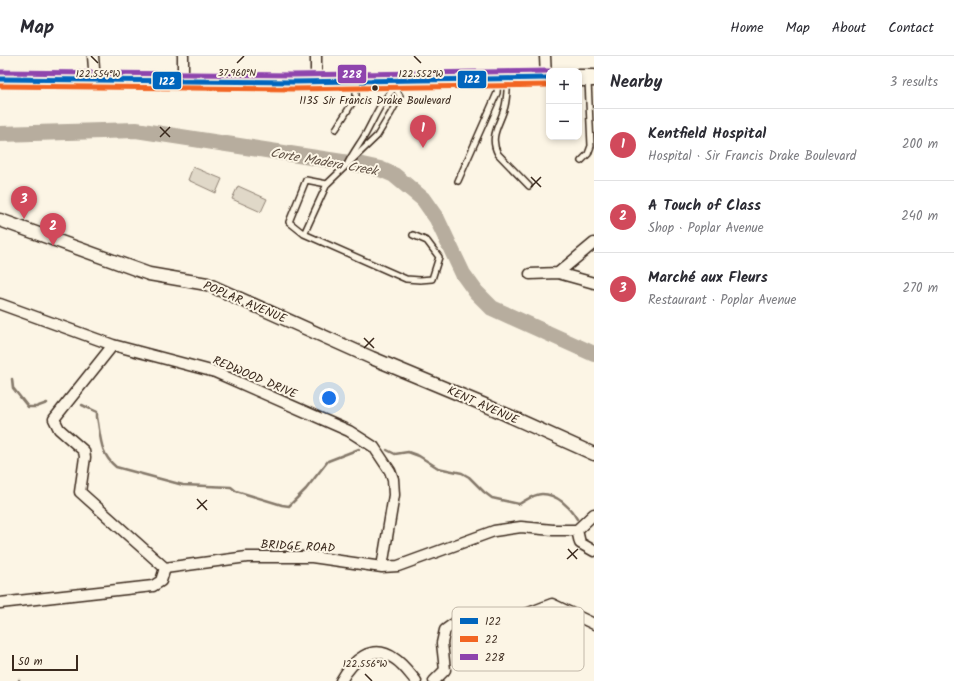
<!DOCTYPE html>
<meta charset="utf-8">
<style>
body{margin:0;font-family:Kalam,sans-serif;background:#f7f7f7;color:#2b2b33}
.controls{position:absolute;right:12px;top:12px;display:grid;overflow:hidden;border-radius:8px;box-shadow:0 2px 6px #0003}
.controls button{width:36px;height:36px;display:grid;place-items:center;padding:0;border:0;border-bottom:1px solid #e1e1e2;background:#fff;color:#2b2b33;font:20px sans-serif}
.scale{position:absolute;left:12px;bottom:10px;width:66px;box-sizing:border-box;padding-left:4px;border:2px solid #3b2a1e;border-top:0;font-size:11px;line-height:14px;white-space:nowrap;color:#3b2a1e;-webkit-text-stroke:3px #fcf5e5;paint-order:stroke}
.you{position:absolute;left:329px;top:342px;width:14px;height:14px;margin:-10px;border:3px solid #fff;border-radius:50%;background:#1a73e8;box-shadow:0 0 0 6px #1a73e833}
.badge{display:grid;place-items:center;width:26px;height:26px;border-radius:50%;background:#d1495b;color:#fff;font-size:13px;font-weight:700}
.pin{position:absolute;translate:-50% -33px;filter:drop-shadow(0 1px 2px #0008)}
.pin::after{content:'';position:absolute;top:21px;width:14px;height:12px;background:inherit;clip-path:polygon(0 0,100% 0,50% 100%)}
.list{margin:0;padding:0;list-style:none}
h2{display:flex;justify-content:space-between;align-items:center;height:52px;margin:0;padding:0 16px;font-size:17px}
h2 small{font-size:13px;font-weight:400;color:#7c7c81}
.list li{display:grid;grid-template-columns:26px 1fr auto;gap:12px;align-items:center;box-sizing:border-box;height:72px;padding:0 16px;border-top:1px solid #e1e1e2}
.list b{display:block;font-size:15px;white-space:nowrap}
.list p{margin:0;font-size:13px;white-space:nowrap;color:#7c7c81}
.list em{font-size:13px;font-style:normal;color:#7c7c81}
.map{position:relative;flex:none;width:594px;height:625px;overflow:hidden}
header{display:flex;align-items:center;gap:24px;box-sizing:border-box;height:56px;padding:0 20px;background:#fff;border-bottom:1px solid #e1e1e2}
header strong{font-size:19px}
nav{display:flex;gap:22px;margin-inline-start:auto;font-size:14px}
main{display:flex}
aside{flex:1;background:#fff}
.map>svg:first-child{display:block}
.green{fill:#e0d8c8;stroke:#8e8173}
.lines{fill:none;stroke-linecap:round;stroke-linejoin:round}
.stream{stroke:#85796b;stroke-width:2.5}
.river{stroke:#b7ad9e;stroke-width:16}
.service-casing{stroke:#3b2a1e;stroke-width:8}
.minor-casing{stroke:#3b2a1e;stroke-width:13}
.tertiary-casing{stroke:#3b2a1e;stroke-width:15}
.primary-casing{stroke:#3b2a1e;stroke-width:19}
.service{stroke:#fcf5e5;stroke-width:5}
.minor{stroke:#fcf5e5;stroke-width:10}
.tertiary{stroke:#fcf5e5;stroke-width:12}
.primary{stroke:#fcf5e5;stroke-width:16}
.bus-1-casing{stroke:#fcf5e5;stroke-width:8}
.bus-2-casing{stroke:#fcf5e5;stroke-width:8}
.bus-3-casing{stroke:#fcf5e5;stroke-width:8}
.bus-1{stroke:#0065bd;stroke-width:5}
.bus-2{stroke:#f26522;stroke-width:5}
.bus-3{stroke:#8e44ad;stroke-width:5}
.ticks{fill:none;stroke:#3b2a1e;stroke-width:1.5}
.bus-dot{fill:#3b2a1e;stroke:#fcf5e5;stroke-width:1.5}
.labels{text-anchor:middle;stroke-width:4;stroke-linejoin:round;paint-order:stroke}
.bus-label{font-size:11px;fill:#3b2a1e;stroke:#fcf5e5}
.street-label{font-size:12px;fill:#3b2a1e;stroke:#fcf5e5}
.water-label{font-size:13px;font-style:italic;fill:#605144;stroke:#fcf5e5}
.key{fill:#fcf5e5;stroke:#c2b8a9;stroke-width:1}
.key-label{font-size:11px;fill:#3b2a1e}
.ticks-label{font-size:10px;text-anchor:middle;fill:#3b2a1e;stroke:#fcf5e5;stroke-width:4;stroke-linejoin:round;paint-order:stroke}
.line-badge{stroke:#fcf5e5;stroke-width:1.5}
.badge-label{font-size:11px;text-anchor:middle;font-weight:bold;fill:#fff}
</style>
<header>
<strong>Map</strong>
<nav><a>Home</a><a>Map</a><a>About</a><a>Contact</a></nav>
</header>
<main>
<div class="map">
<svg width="594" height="625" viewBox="0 0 594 625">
<rect width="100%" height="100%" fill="#fcf5e5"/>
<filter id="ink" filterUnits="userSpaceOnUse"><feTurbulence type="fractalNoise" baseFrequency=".025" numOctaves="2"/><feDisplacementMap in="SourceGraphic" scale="8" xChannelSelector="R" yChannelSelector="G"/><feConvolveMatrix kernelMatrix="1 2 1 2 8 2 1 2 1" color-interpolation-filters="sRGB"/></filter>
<g filter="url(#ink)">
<!-- green -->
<path class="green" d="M193,111L222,123L216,137L188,124Z
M238,130L267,143L261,156L232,143Z"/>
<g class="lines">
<!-- stream -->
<path class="stream" d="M12,323L13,332L28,351H36L47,347
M82,349L97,356V361C101,380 99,397 116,411L183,429L231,431L236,435L282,449L289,450L306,433L328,405L359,393
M387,394L395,398L408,396L419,400L438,412L462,417L469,421L484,436L492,442L519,448C526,444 534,438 542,438C557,438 570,451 577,463
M19,625V624"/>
<!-- river -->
<path class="river" d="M0,78L136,74L362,109L380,113L394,119L423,143L437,163L463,218L476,236L492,252L594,298"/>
<defs>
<path id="service" d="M508,24C507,32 507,42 505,50C501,67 488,80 498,98L529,130
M336,73L356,41V28
M581,105L588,98L591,90L588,25
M347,109C352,98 359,89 365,79C374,63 381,44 395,32
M458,125L497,37L498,24
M327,128L306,124L289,166L304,178L406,223L420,224L432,223L439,201L427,185L413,179
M304,178L327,128L377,80L391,57L400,40L395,32L394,26"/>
<path id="minor" d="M93,0L95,25
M183,0V25
M316,0V25
M545,0L546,22
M558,217L594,187
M530,218L558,217L594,227
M0,248L113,289L215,316L349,375L374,391L390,415L393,423L394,439L382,511
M113,289L54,363L59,373L84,395L85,401L80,436L165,512
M577,474L580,487L594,495
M0,547L153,530L161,525L165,512L247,501H312L382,511L398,510L494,475L521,471L553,474H577L594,458
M341,625C352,605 372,586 395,603C403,608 409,617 416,625
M434,625L445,614L442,587L445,574L456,566L491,562L521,560L552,548L594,568"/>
<path id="tertiary" d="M0,164L149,218L207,228L372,302L485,349L594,398"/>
<path id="primary" d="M579,22H594
M0,23L293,26L549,22"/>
</defs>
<!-- service casing -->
<use href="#service" class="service-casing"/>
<!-- minor casing -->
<use href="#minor" class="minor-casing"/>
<!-- tertiary casing -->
<use href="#tertiary" class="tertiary-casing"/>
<!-- primary casing -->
<use href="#primary" class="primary-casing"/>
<!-- service -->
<use href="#service" class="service"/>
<!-- minor -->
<use href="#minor" class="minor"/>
<!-- tertiary -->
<use href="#tertiary" class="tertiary"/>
<!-- primary -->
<use href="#primary" class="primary"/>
<defs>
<path id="bus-1" d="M0,23L293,26L549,22"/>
<path id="bus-2" d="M0,30L293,33L549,29"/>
<path id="bus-3" d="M0,16L293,19L549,15"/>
</defs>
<!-- bus-1 casing -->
<use href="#bus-1" class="bus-1-casing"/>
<!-- bus-2 casing -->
<use href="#bus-2" class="bus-2-casing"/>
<!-- bus-3 casing -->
<use href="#bus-3" class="bus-3-casing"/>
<!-- bus-1 -->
<use href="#bus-1" class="bus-1"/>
<!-- bus-2 -->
<use href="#bus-2" class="bus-2"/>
<!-- bus-3 -->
<use href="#bus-3" class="bus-3"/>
</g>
</g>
<!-- ticks -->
<path class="ticks" d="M91,0L98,7M414,0L421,7M237,7L244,0M160,71L170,81M160,81L170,71M531,121L541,131M531,131L541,121M364,282L374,292M364,292L374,282M197,443L207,454M197,453L207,444M568,493L577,503M567,503L578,493M365,618L372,625"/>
<!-- markers -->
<circle class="bus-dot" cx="375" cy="32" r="3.5"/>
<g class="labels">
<!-- bus labels -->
<g class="bus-label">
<text x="375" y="48">1135 Sir Francis Drake Boulevard</text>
</g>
<!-- street labels -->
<g class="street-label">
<text transform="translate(245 246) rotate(23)" y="4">POPLAR AVENUE</text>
<text transform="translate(255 321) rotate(23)" y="4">REDWOOD DRIVE</text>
<text transform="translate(483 349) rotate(24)" y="4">KENT AVENUE</text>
<text transform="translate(298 490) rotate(3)" y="4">BRIDGE ROAD</text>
</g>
<!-- water labels -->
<g class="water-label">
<text transform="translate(324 105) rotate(10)" y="5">Corte Madera Creek</text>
</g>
</g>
<!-- legend -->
<rect x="452" y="551" width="132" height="64" rx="6" class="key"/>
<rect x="460" y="562" width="18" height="6" fill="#0065bd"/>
<rect x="460" y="580" width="18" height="6" fill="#f26522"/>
<rect x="460" y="598" width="18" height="6" fill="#8e44ad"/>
<g class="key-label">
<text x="485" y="569">122</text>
<text x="485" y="587">22</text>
<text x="485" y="605">228</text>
</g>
<g class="ticks-label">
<text x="237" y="20">37.960°N</text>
<text x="98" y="21">122.554°W</text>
<text x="421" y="21">122.552°W</text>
<text x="365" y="611">122.556°W</text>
</g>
<g class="line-badge">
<rect x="337" y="8" width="30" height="20" rx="4" fill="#8e44ad"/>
<rect x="457" y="14" width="30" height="19" rx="4" fill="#0065bd"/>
<rect x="152" y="15" width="30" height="19" rx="4" fill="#0065bd"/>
</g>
<g class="badge-label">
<text x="352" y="22">228</text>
<text x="472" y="27">122</text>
<text x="167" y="29">122</text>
</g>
</svg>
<div class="controls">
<button>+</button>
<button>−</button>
</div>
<div class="scale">50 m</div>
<div class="you"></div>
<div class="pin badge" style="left:423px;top:92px">1</div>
<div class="pin badge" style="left:53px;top:190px">2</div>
<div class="pin badge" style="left:24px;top:163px">3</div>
</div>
<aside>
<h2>Nearby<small>3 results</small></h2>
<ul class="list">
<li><span class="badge">1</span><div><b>Kentfield Hospital</b><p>Hospital · Sir Francis Drake Boulevard</p></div><em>200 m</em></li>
<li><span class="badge">2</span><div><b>A Touch of Class</b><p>Shop · Poplar Avenue</p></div><em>240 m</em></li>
<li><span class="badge">3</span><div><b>Marché aux Fleurs</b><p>Restaurant · Poplar Avenue</p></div><em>270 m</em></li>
</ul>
</aside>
</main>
